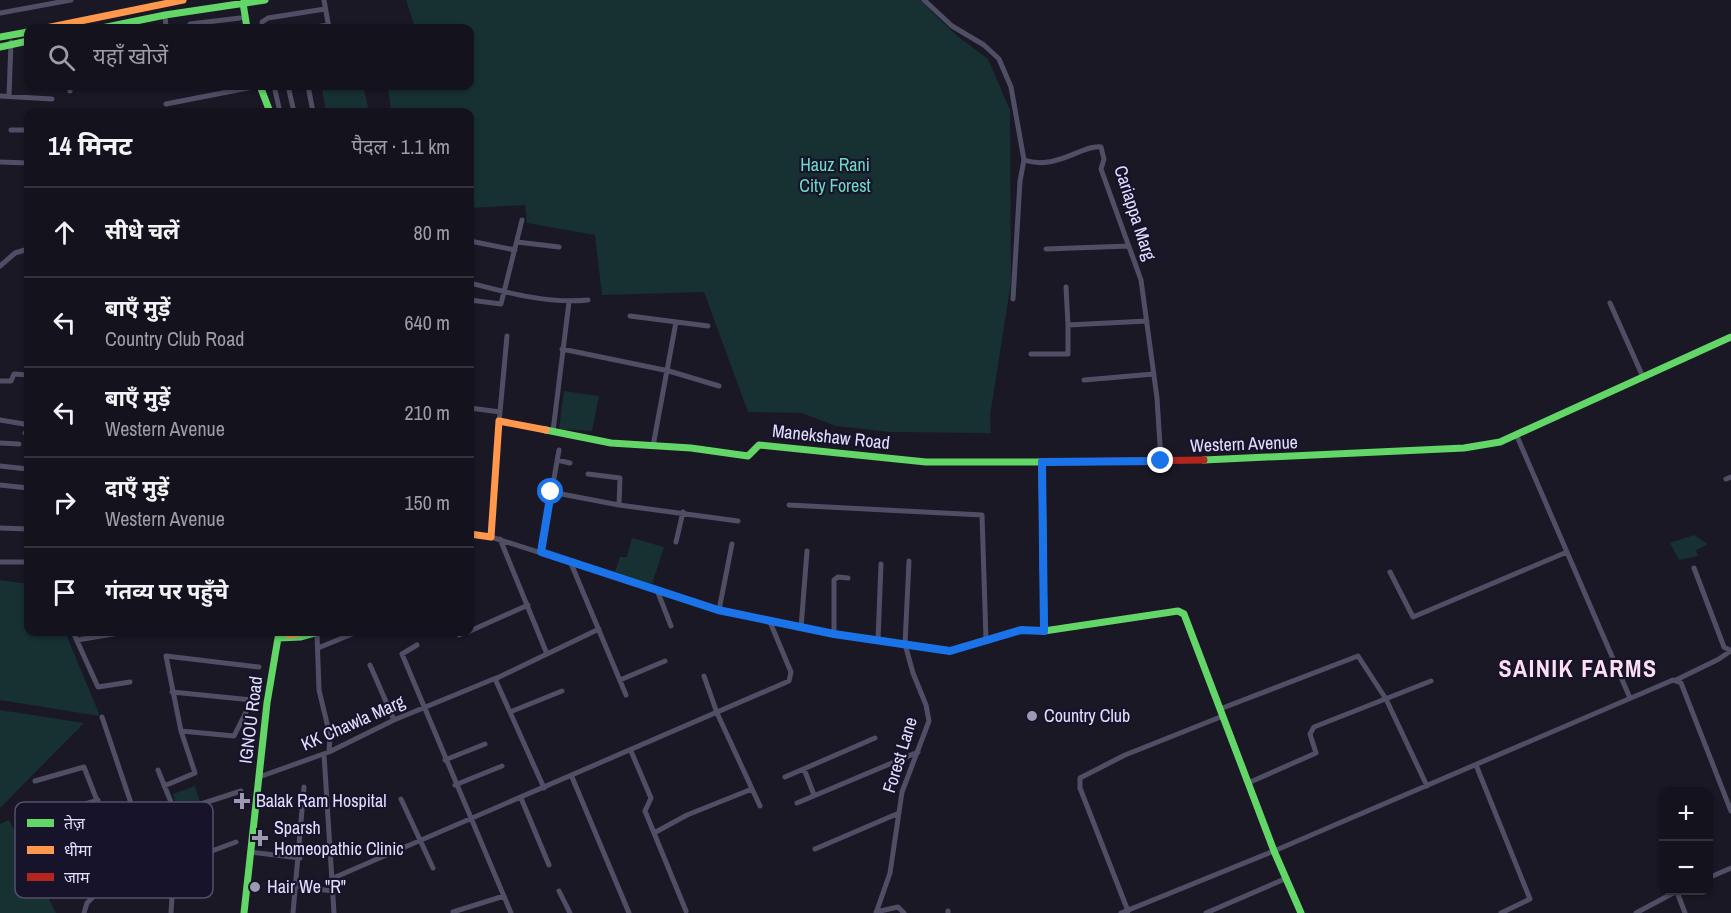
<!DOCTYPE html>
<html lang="hi">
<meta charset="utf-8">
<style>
body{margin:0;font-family:"Archivo Narrow","Noto Sans Devanagari",sans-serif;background:#212029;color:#f1f3f6}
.controls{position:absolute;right:18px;bottom:18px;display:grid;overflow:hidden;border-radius:12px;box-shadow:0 2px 4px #0004}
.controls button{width:54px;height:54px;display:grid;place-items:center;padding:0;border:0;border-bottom:2px solid #33323b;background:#14121c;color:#f1f3f6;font:30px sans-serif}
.stop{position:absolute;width:18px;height:18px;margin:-14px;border:4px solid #1a73e8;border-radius:50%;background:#fff}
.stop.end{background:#1a73e8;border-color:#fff;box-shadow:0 2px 6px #0008}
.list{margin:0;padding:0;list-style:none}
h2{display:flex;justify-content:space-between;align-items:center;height:78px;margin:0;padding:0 24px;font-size:26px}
h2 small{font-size:20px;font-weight:400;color:#9d9ea3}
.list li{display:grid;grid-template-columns:39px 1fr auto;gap:18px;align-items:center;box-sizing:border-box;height:90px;padding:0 24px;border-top:2px solid #33323b}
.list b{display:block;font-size:22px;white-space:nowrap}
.list p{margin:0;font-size:20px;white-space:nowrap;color:#9d9ea3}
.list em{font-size:20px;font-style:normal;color:#9d9ea3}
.icon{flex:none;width:33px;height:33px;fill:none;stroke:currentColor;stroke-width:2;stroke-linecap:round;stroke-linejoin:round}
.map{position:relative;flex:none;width:1731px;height:913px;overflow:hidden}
.search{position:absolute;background:#14121c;box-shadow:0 2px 4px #0004;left:24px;top:24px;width:450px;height:66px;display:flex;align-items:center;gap:15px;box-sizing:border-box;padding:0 21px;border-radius:12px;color:#9d9ea3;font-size:22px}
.panel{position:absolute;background:#14121c;box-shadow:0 2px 4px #0004;left:24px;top:108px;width:450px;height:528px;border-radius:12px}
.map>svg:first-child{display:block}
.green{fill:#173032}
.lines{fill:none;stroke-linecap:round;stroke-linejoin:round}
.street{stroke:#4f4e64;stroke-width:5}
.fast{stroke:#63d668;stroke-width:7}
.slow{stroke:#ff974d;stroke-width:7}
.jam{stroke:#b3261e;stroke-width:7}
.route{stroke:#1a73e8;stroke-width:8}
.poi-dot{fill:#9c99b1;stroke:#17132a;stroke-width:2}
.labels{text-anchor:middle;stroke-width:4.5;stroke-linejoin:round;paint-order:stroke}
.park-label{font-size:18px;fill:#6cdbc3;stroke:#17132a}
.street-label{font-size:18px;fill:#e2defd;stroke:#17132a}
.poi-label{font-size:18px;fill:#e2defd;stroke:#17132a;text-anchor:start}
.district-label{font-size:24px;font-weight:bold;letter-spacing:1.5px;fill:#fddff1;stroke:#17132a}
.key{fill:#17132a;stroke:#545069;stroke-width:1.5}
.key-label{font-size:16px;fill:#e2defd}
</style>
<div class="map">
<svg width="1731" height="913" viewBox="0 0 1731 913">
<rect width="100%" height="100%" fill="#1a1825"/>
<!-- green -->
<path class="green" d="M406,0H920L956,35L988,59L1010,110L1011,282L990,416L991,433L890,432L836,426L802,413L748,412L704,292L602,295L595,235L527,223L525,205L470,208V112H391L388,86H470V28H415Z
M343,86H363L369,111L326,112L322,89Z
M564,391L599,396L592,431L559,429Z
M1694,535L1708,544L1696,550L1698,556L1679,560L1670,543Z
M632,538L664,547L652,584L615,572L620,557H627Z
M0,580L28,584V632H65L100,716L0,700Z
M0,710L84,723L0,808Z
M195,786L200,802L178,810L173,794Z
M9,820L56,913H0V824Z"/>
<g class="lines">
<!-- street -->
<path class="street" d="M324,0L329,28
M924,0L952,26L984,45L999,59L1011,87L1024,160C1056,171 1083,144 1101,147L1104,159L1101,169L1141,280L1157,398L1161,461
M0,13L71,0
M165,15L166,28
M190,24L240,18
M263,28L262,22L268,18L325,9
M310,28L328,25
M70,86V91
M124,86V87
M274,86L280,112
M288,86L294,112
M308,86L313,112
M0,96L52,99
M9,96L11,42
M166,104L253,87L261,88
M11,130H28
M0,162L28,163
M470,241L515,250
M517,242L559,247
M1046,249L1129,246
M0,266L15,253L28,249
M470,283C508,293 549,304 588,300
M1066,287L1068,325
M1013,299L1020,181L1024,160
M470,300L501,304L522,220
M1610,303L1643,377
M630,316L708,326
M562,349L669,371L719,386
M1031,354H1068V325L1147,321
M470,361L471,335
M1084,380L1154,374
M0,381H11L14,374L28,375
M470,408L500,412L499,421
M500,412L507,336
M0,420L24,424
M553,431L569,302
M25,433H28
M1516,434L1630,698
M0,443L19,444
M653,446L676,322
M557,460L570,463
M0,466L28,469
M588,474L620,478L619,505
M1726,479L1731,477
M0,485L28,488
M551,492L619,505L738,521
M789,505L982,515L986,640
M0,528L28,529
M491,537L719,610L834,634L949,651L1021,631H1044
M500,539L547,654L497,678L496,681L544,788
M676,542L683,512
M541,552L559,450
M570,561L626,695
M0,562H28
M1694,568L1724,647L1731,651
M1390,572L1413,617L1567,552
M657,590L671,626
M719,610L732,544
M801,628L807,551
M470,631L528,605
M73,632L98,687L130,682
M317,634L319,690L330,736L329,752
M834,634V580L838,577L848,578
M459,635L468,632
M77,640L125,632
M878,640L881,564
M417,645L402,654L511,913
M318,648L357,632
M547,654L599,629
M370,665L394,720
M704,676L717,713L760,806
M620,680L665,661
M1676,680L1719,659L1729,652
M172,692L252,700L234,736L181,731
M1220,709L1358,656L1386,699L1427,786
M510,712L562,691
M102,717L138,824
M631,751L651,798L645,811L686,911
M324,754L334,913
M445,760L485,744
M1476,765L1530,899L1501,913
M804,769L814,795
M158,770L175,812
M259,777L329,752L394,720L496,678
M572,777L629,913
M785,777L875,738
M35,781L84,767L110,834
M1248,783L1316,753L1310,734L1314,727L1431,681
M455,785L502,766
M164,786L195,773L181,731L166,656L259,667
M521,798L549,865
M401,799L433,868
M797,803L918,752
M194,806L211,852L205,888
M161,817L174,865L171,913
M30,822L98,800
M654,833L687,815L752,789
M815,849L899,813
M250,852L300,858
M44,855L241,791
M174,865L236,842
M1708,878L1731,868
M331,879L789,681L791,672L770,622
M297,886L332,891
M559,891L570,913
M1677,892L1685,913
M1128,911L1080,788V778L1125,755L1223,716
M453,912L504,896
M876,912L898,907L904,913
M84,913L87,903L96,894L113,887L130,876L171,860
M293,913L304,787
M876,913L890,873L902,792L929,721L926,705L913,673L905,644L909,561
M948,913V911
M1121,913L1274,851L1673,680L1681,683L1731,811
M1206,913L1287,878
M1636,913L1679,890"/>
<!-- fast -->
<path class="fast" d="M243,3L247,28
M102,28L165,15L265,0
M0,37L28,32
M0,47L28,41
M260,86L270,112
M546,430L611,443L691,448L748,456L759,445L926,462H1055
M1204,460L1464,448L1500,442L1731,337
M1042,462L1044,631L1178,611L1184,614L1274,851L1301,913
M278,638L301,637L319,632
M244,913L267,703L278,638"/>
<!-- slow -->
<path class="slow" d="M46,28L183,0
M470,534L491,537L499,421L546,430
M289,635L303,632"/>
<!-- jam -->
<path class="jam" d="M1055,462L1204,460"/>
</g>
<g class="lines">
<!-- route -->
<path class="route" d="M551,492L541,552L718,610L834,634L950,651L1021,630L1044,631L1042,462L1161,461"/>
</g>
<!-- markers -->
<g class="poi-dot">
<circle cx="1032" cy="716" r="6"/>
<path d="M239 792h6v6h6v6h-6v6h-6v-6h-6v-6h6z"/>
<path d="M257 829h6v6h6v6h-6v6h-6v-6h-6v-6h6z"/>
<circle cx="255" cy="887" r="6"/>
</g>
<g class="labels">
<!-- park labels -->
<g class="park-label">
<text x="835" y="171">Hauz Rani<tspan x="835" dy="21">City Forest</tspan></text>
</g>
<!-- street labels -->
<g class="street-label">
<text transform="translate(1135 213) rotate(72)" y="6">Cariappa Marg</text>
<text transform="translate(831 437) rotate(6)" y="6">Manekshaw Road</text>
<text transform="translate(1244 444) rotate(-2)" y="6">Western Avenue</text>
<text transform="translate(251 720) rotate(-83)" y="6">IGNOU Road</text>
<text transform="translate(353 723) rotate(-24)" y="6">KK Chawla Marg</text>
<text transform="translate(900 755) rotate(-73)" y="6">Forest Lane</text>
</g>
<!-- poi labels -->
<g class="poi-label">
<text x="1044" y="722">Country Club</text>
<text x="256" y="807">Balak Ram Hospital</text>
<text x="274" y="834">Sparsh<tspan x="274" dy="21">Homeopathic Clinic</tspan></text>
<text x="267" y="893">Hair We "R"</text>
</g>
<!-- district labels -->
<g class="district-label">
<text x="1578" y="677">SAINIK FARMS</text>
</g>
</g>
<!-- legend -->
<rect x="15" y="802" width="198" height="96" rx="9" class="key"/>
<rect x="27" y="819" width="27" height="8" fill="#63d668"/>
<rect x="27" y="846" width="27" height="8" fill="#ff974d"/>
<rect x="27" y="873" width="27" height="8" fill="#b3261e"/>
<g class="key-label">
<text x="64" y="829">तेज़</text>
<text x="64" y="856">धीमा</text>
<text x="64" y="883">जाम</text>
</g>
</svg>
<div class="controls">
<button>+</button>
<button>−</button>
</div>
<div class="stop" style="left:551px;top:492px"></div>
<div class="stop end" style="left:1161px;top:461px"></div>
<div class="search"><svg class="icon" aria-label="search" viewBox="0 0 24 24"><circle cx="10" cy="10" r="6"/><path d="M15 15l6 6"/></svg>यहाँ खोजें</div>
<section class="panel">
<h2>14 मिनट<small>पैदल · 1.1 km</small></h2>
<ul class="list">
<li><svg class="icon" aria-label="ahead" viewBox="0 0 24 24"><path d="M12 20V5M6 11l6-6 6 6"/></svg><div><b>सीधे चलें</b></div><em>80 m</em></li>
<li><svg class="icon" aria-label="left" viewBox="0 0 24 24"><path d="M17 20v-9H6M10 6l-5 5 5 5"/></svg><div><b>बाएँ मुड़ें</b><p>Country Club Road</p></div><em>640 m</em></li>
<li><svg class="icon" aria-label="left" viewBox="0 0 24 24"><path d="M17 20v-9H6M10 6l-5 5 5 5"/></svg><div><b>बाएँ मुड़ें</b><p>Western Avenue</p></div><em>210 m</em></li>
<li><svg class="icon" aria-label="right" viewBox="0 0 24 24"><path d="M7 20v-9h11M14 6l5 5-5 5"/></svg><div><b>दाएँ मुड़ें</b><p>Western Avenue</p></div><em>150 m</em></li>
<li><svg class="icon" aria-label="arrive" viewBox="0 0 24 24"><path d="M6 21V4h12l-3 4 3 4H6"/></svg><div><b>गंतव्य पर पहुँचे</b></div></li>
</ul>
</section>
</div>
